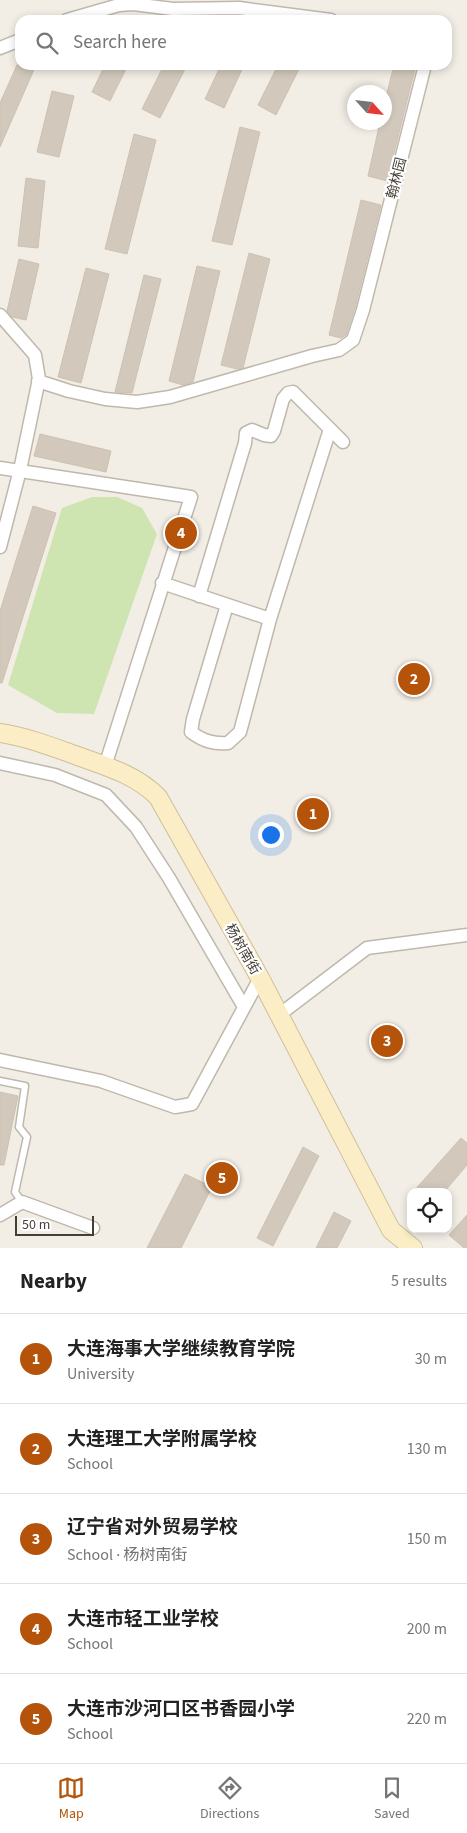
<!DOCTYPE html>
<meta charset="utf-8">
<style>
body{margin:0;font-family:"Source Sans 3","Noto Sans SC",sans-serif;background:#f2f2f2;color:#222}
.controls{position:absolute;right:15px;bottom:15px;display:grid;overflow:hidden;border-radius:10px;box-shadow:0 2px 8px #0003}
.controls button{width:45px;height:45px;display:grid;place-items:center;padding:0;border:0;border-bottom:1px solid #e0e0e0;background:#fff;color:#222;font:25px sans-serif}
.compass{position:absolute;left:347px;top:85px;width:45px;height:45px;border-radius:50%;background:#fff;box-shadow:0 2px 8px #0003;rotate:117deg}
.scale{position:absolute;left:15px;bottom:12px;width:79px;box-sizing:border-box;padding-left:5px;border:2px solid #443e35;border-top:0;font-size:14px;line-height:18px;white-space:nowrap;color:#443e35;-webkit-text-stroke:4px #fff;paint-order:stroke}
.you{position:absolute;left:270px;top:834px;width:18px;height:18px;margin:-12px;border:4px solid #fff;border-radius:50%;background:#1a73e8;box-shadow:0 0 0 8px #1a73e833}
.badge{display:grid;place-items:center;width:32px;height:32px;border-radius:50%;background:#b45309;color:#fff;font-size:16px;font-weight:700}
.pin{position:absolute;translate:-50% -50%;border:2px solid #fff;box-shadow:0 1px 5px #0006}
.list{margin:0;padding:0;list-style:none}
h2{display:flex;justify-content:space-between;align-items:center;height:65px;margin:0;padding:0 20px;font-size:21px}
h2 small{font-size:16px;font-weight:400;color:#767676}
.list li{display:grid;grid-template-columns:32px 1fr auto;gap:15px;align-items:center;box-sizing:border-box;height:90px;padding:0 20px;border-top:1px solid #e0e0e0}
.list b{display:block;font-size:19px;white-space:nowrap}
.list p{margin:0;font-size:16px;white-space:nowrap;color:#767676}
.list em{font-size:16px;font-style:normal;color:#767676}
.icon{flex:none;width:28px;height:28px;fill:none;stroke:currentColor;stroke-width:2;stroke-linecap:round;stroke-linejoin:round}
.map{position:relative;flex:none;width:467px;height:1248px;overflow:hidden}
.search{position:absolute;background:#fff;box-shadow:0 2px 8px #0003;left:15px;right:15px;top:15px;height:55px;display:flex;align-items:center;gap:12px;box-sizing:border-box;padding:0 18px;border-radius:15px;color:#767676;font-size:19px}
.sheet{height:515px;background:#fff}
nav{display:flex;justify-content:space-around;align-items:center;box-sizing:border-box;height:70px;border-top:1px solid #e0e0e0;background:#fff;font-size:14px;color:#767676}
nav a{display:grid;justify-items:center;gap:2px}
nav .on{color:#b45309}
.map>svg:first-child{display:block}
.green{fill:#cee4b1}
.building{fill:#d2c9bc;stroke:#cdc1b0}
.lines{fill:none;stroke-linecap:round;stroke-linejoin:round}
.lane-casing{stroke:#bfb8ac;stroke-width:9}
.street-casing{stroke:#bfb8ac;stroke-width:15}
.secondary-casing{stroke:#cfbf97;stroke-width:20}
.lane{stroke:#fff;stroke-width:6}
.street{stroke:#fff;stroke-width:12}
.secondary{stroke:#fbedc6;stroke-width:18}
.labels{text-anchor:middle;stroke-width:4.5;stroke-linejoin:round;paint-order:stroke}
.street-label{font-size:14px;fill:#443e35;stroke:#fff}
</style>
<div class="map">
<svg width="467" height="1248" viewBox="0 0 467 1248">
<rect width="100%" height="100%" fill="#f2eee6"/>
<!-- green -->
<path class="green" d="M92,497H117L142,508L157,534L94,714L57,713L8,685L62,508Z"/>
<!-- building -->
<path class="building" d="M17,65H36L0,147V103Z
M105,65H128L110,101L92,92Z
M164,65H187L160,118L142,109Z
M221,65H244L224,108L205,99Z
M278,65H301L276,115L258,105Z
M394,65H416L387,181L368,176L380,122H384V105Z
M52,91L74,96L59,157L37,152Z
M240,127L260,132L232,245L212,241Z
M134,134L156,140L127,254L105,249Z
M26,178L45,181L38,248L18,246Z
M361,200L381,205L355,308L346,335L341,338L329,335Z
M249,253L270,259L243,368L237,369L221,365Z
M19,259L39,264L26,320L12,317L7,311Z
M197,266L220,271L193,382L183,385L169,381Z
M86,268L109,274L81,383L58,377Z
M144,275L161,279L132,393L115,392Z
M40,434L111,451L106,472L34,456Z
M33,506L56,513L2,683H0V611Z
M0,1092L18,1096L4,1165H0Z
M461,1138L467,1143V1165L444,1192H413Z
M303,1147L319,1156L273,1246L257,1238Z
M185,1174L212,1187L181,1248H147Z
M334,1212L351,1221L337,1248H316Z
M467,1215V1248H464L449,1235Z"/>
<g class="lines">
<defs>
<path id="lane" d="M0,1081L25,1086L19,1127L27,1137L15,1192L22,1202"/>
<path id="street" d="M67,20L119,5L133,4L173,9L239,8L331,20
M0,48L20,40
M0,315L35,355L39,379L20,470L0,547
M38,381L69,391L105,399L137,402L170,397L312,356L339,350L353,340L363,310L425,65
M0,468L191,497L105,766
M162,583L270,619
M199,596L245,443L246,433L252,430L264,435L271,436L274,431L283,399L288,393L293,392L343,442
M227,605L193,719L191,732C203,741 213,744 228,743L240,732L270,619L330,429
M0,763L55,775L106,795L136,827L169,878L244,1007
M279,1015L367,948L467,935
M0,1060L101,1081L175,1107L192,1104L260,978
M0,1215L22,1202L93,1228"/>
<path id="secondary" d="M0,733C26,737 50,746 75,755C105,766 135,774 158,797L260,978L391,1230L413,1248"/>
</defs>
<!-- lane casing -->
<use href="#lane" class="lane-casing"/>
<!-- street casing -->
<use href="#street" class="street-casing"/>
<!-- secondary casing -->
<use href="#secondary" class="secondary-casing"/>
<!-- lane -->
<use href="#lane" class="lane"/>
<!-- street -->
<use href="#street" class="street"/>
<!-- secondary -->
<use href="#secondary" class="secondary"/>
</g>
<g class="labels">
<!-- street labels -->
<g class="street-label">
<text transform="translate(396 178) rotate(-76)" y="5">翰林园</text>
<text transform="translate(243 949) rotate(60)" y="5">杨树南街</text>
</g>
</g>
</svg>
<div class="controls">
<button><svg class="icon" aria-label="locate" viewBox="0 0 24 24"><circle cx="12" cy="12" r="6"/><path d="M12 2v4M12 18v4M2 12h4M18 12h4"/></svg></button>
</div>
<svg class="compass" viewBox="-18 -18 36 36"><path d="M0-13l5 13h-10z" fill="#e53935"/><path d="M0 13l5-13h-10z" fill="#767676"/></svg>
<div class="scale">50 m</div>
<div class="you"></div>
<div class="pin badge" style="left:313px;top:814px">1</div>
<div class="pin badge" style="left:414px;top:679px">2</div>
<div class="pin badge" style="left:387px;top:1041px">3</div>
<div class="pin badge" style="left:181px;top:533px">4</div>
<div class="pin badge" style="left:222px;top:1178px">5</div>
<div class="search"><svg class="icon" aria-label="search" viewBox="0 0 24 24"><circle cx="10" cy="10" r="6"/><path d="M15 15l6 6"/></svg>Search here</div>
</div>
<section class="sheet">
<h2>Nearby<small>5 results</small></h2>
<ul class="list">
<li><span class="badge">1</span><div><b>大连海事大学继续教育学院</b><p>University</p></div><em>30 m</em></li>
<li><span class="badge">2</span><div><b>大连理工大学附属学校</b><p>School</p></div><em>130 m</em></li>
<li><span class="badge">3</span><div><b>辽宁省对外贸易学校</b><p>School · 杨树南街</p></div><em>150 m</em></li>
<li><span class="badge">4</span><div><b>大连市轻工业学校</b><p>School</p></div><em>200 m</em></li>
<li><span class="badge">5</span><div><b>大连市沙河口区书香园小学</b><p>School</p></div><em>220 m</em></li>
</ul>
</section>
<nav>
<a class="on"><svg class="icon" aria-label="map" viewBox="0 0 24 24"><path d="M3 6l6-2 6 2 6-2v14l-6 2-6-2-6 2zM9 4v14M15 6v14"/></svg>Map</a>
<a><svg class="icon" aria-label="directions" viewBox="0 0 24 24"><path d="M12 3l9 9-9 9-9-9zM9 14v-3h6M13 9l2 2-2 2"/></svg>Directions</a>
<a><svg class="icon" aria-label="saved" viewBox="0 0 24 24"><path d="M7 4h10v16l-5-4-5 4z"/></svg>Saved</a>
</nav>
